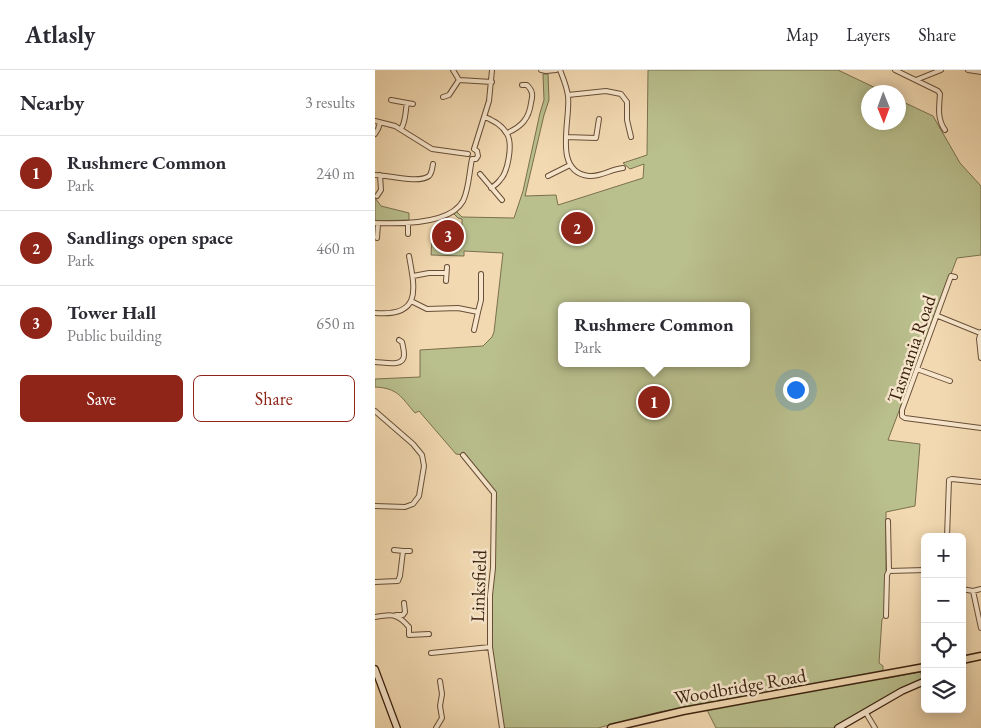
<!DOCTYPE html>
<meta charset="utf-8">
<style>
body{margin:0;font-family:"EB Garamond",serif;background:#f2f2f3;color:#2b2b33}
.controls{position:absolute;right:15px;bottom:15px;display:grid;overflow:hidden;border-radius:8px;box-shadow:0 2px 12px #0003}
.controls button{width:45px;height:45px;display:grid;place-items:center;padding:0;border:0;border-bottom:1px solid #e1e1e2;background:#fff;color:#2b2b33;font:25px sans-serif}
.compass{position:absolute;left:486px;top:15px;width:45px;height:45px;border-radius:50%;background:#fff;box-shadow:0 2px 12px #0003;rotate:179deg}
.you{position:absolute;left:420px;top:319px;width:18px;height:18px;margin:-12px;border:4px solid #fff;border-radius:50%;background:#1a73e8;box-shadow:0 0 0 8px #1a73e833}
.badge{display:grid;place-items:center;width:32px;height:32px;border-radius:50%;background:#8f2418;color:#fff;font-size:16px;font-weight:700}
.pin{position:absolute;translate:-50% -50%;border:2px solid #fff;box-shadow:0 1px 5px #0006}
.popup{position:absolute;left:183px;top:232px;width:192px;height:65px;box-sizing:border-box;display:grid;place-content:center;border-radius:8px;background:#fff;filter:drop-shadow(0 1px 4px #0005);font-size:16px;white-space:nowrap;color:#7c7c81}
.popup b{font-size:19px;color:#2b2b33}
.popup::after{content:'';position:absolute;left:50%;top:100%;margin-left:-10px;border:10px solid transparent;border-top-color:#fff}
.list{margin:0;padding:0;list-style:none}
h2{display:flex;justify-content:space-between;align-items:center;height:65px;margin:0;padding:0 20px;font-size:21px}
h2 small{font-size:16px;font-weight:400;color:#7c7c81}
.list li{display:grid;grid-template-columns:32px 1fr auto;gap:15px;align-items:center;box-sizing:border-box;height:75px;padding:0 20px;border-top:1px solid #e1e1e2}
.list b{display:block;font-size:19px;white-space:nowrap}
.list p{margin:0;font-size:16px;white-space:nowrap;color:#7c7c81}
.list em{font-size:16px;font-style:normal;color:#7c7c81}
.actions{display:flex;gap:10px;padding:15px 20px}
.actions a{flex:1;padding:11px 0;border:1px solid #8f2418;border-radius:8px;text-align:center;font-size:18px;color:#8f2418}
.actions .main{background:#8f2418;color:#fff}
.icon{flex:none;width:28px;height:28px;fill:none;stroke:currentColor;stroke-width:2;stroke-linecap:round;stroke-linejoin:round}
.map{position:relative;flex:none;width:606px;height:658px;overflow:hidden}
header{display:flex;align-items:center;gap:30px;box-sizing:border-box;height:70px;padding:0 25px;background:#fff;border-bottom:1px solid #e1e1e2}
header strong{font-size:24px}
nav{display:flex;gap:28px;margin-inline-start:auto;font-size:18px}
main{display:flex}
aside{flex:1;background:#fff}
.map>svg:first-child{display:block}
.green{fill:#b9bf8d;stroke:#7a704e;fill-rule:evenodd}
.lines{fill:none;stroke-linecap:round;stroke-linejoin:round}
.street-casing{stroke:#684f38;stroke-width:6}
.secondary-casing{stroke:#3a210f;stroke-width:8}
.primary-casing{stroke:#3a210f;stroke-width:9}
.street{stroke:#f7e6cc;stroke-width:4}
.secondary{stroke:#f7e6cc;stroke-width:5.5}
.primary{stroke:#f2d9b1;stroke-width:6}
.labels{text-anchor:middle;stroke-width:5;stroke-linejoin:round;paint-order:stroke}
.street-label{font-size:19px;fill:#3a210f;stroke:#f7e6cc}
</style>
<header>
<strong>Atlasly</strong>
<nav><a>Map</a><a>Layers</a><a>Share</a></nav>
</header>
<main>
<aside>
<h2>Nearby<small>3 results</small></h2>
<ul class="list">
<li><span class="badge">1</span><div><b>Rushmere Common</b><p>Park</p></div><em>240 m</em></li>
<li><span class="badge">2</span><div><b>Sandlings open space</b><p>Park</p></div><em>460 m</em></li>
<li><span class="badge">3</span><div><b>Tower Hall</b><p>Public building</p></div><em>650 m</em></li>
</ul>
<div class="actions"><a class="main">Save</a><a>Share</a></div>
</aside>
<div class="map">
<svg width="606" height="658" viewBox="0 0 606 658">
<rect width="100%" height="100%" fill="#f2d9b1"/>
<filter id="stains"><feTurbulence type="fractalNoise" baseFrequency=".004" numOctaves="4"/><feColorMatrix values="0 0 0 0 .2 0 0 0 0 .09 0 0 0 0 .02 0 0 0 .5 -.17"/></filter>
<radialGradient id="worn" r=".72"><stop offset=".6" stop-color="#630" stop-opacity="0"/><stop offset="1" stop-color="#630" stop-opacity=".3"/></radialGradient>
<!-- green -->
<path class="green" d="M273,0H463L509,22H493V52H524V30L558,46L585,93L606,116V185L582,188L513,370L545,374L540,436L511,442V546L507,549L504,593L508,596V609L545,602L548,608L459,658H341L329,634L284,642L223,658H128L115,577V525L118,498L119,423L88,385L81,384L44,341L40,343C26,327 23,318 0,317V309L45,307V280L108,276L117,267L119,262L128,183L89,181V186L56,185L57,167H67V173H78V160H87V149L83,148L77,142L79,139L87,147L139,148L148,121L165,43L169,30L168,4H173L174,30L169,45L150,126L181,125L183,135L268,108L269,94L255,99L248,93L272,85ZM186,236H372V293H186Z
M0,128L6,136L34,143V150L0,151Z"/>
<g class="lines">
<defs>
<path id="street" d="M78,0L84,10
M166,0L171,1L181,0
M185,0C188,8 192,17 193,26C196,50 177,102 214,106C226,107 236,99 248,98
M520,0L563,21L565,24C564,37 562,49 570,60
M593,0L606,2
M84,10L117,12
M541,10L566,0
M193,25L231,21L246,24L252,32V50L256,67
M68,27L74,25L84,10
M16,30L38,34
M110,47C119,51 127,55 132,64C138,74 133,102 125,110C123,113 119,116 116,118
M0,51L20,56L57,79L93,84
M26,59C31,51 30,43 32,33
M132,63C146,57 154,49 156,33C158,25 158,21 152,15H147
M0,64L3,59L5,53
M191,67L221,68L224,49
M99,79L114,31L117,0
M97,89H101L103,86L102,81L99,79
M105,104L127,130
M0,105C13,105 43,114 54,106C57,103 57,99 58,94
M173,106L195,95
M2,126L6,120L5,105
M0,153C23,154 75,155 88,131C94,119 94,103 97,89
M33,153V164
M2,168L3,154
M38,206L54,203H71
M580,207L576,206L527,340V346L530,348L606,358
M71,211L72,197
M36,231L52,239L83,238L103,242L106,230V204
M0,243C47,247 40,219 34,186
M563,246L605,263
M99,260L103,242
M606,262L604,269L606,288
M0,292C8,292 29,298 29,285C29,281 28,276 27,272L24,270
M542,299L575,311
M0,341L38,374L47,385L49,396L44,426L38,434L30,437L0,436
M88,385L119,423L118,498L115,525V577L127,658
M572,467L574,410L577,409L606,412
M19,480L28,481
M514,501L550,500
M0,512L23,511L25,506L28,481H35
M587,519L598,521L606,519
M598,521L606,558
M21,545H28L30,542L29,533
M511,546L512,505L514,501L513,451
M0,547C16,544 22,543 34,557V565L54,564
M56,583L115,577
M491,643L500,658
M61,658L67,648L65,636L67,624L65,611"/>
<path id="secondary" d="M0,599L22,658
M463,658L527,621L550,611"/>
<path id="primary" d="M587,590L606,586
M236,658L308,641L550,597"/>
</defs>
<!-- street casing -->
<use href="#street" class="street-casing"/>
<!-- secondary casing -->
<use href="#secondary" class="secondary-casing"/>
<!-- primary casing -->
<use href="#primary" class="primary-casing"/>
<!-- street -->
<use href="#street" class="street"/>
<!-- secondary -->
<use href="#secondary" class="secondary"/>
<!-- primary -->
<use href="#primary" class="primary"/>
</g>
<g class="labels">
<!-- street labels -->
<g class="street-label">
<text transform="translate(536 279) rotate(-71)" y="7">Tasmania Road</text>
<text transform="translate(103 516) rotate(-88)" y="7">Linksfield</text>
<text transform="translate(365 616) rotate(-10)" y="7">Woodbridge Road</text>
</g>
</g>
<rect width="100%" height="100%" filter="url(#stains)"/>
<rect width="100%" height="100%" fill="url(#worn)"/>
</svg>
<div class="controls">
<button>+</button>
<button>−</button>
<button><svg class="icon" aria-label="locate" viewBox="0 0 24 24"><circle cx="12" cy="12" r="6"/><path d="M12 2v4M12 18v4M2 12h4M18 12h4"/></svg></button>
<button><svg class="icon" aria-label="layers" viewBox="0 0 24 24"><path d="M12 4l9 5-9 5-9-5zM3 14l9 5 9-5"/></svg></button>
</div>
<svg class="compass" viewBox="-18 -18 36 36"><path d="M0-13l5 13h-10z" fill="#e53935"/><path d="M0 13l5-13h-10z" fill="#7c7c81"/></svg>
<div class="you"></div>
<div class="pin badge" style="left:279px;top:332px">1</div>
<div class="popup"><b>Rushmere Common</b>Park</div>
<div class="pin badge" style="left:202px;top:158px">2</div>
<div class="pin badge" style="left:73px;top:166px">3</div>
</div>
</main>
